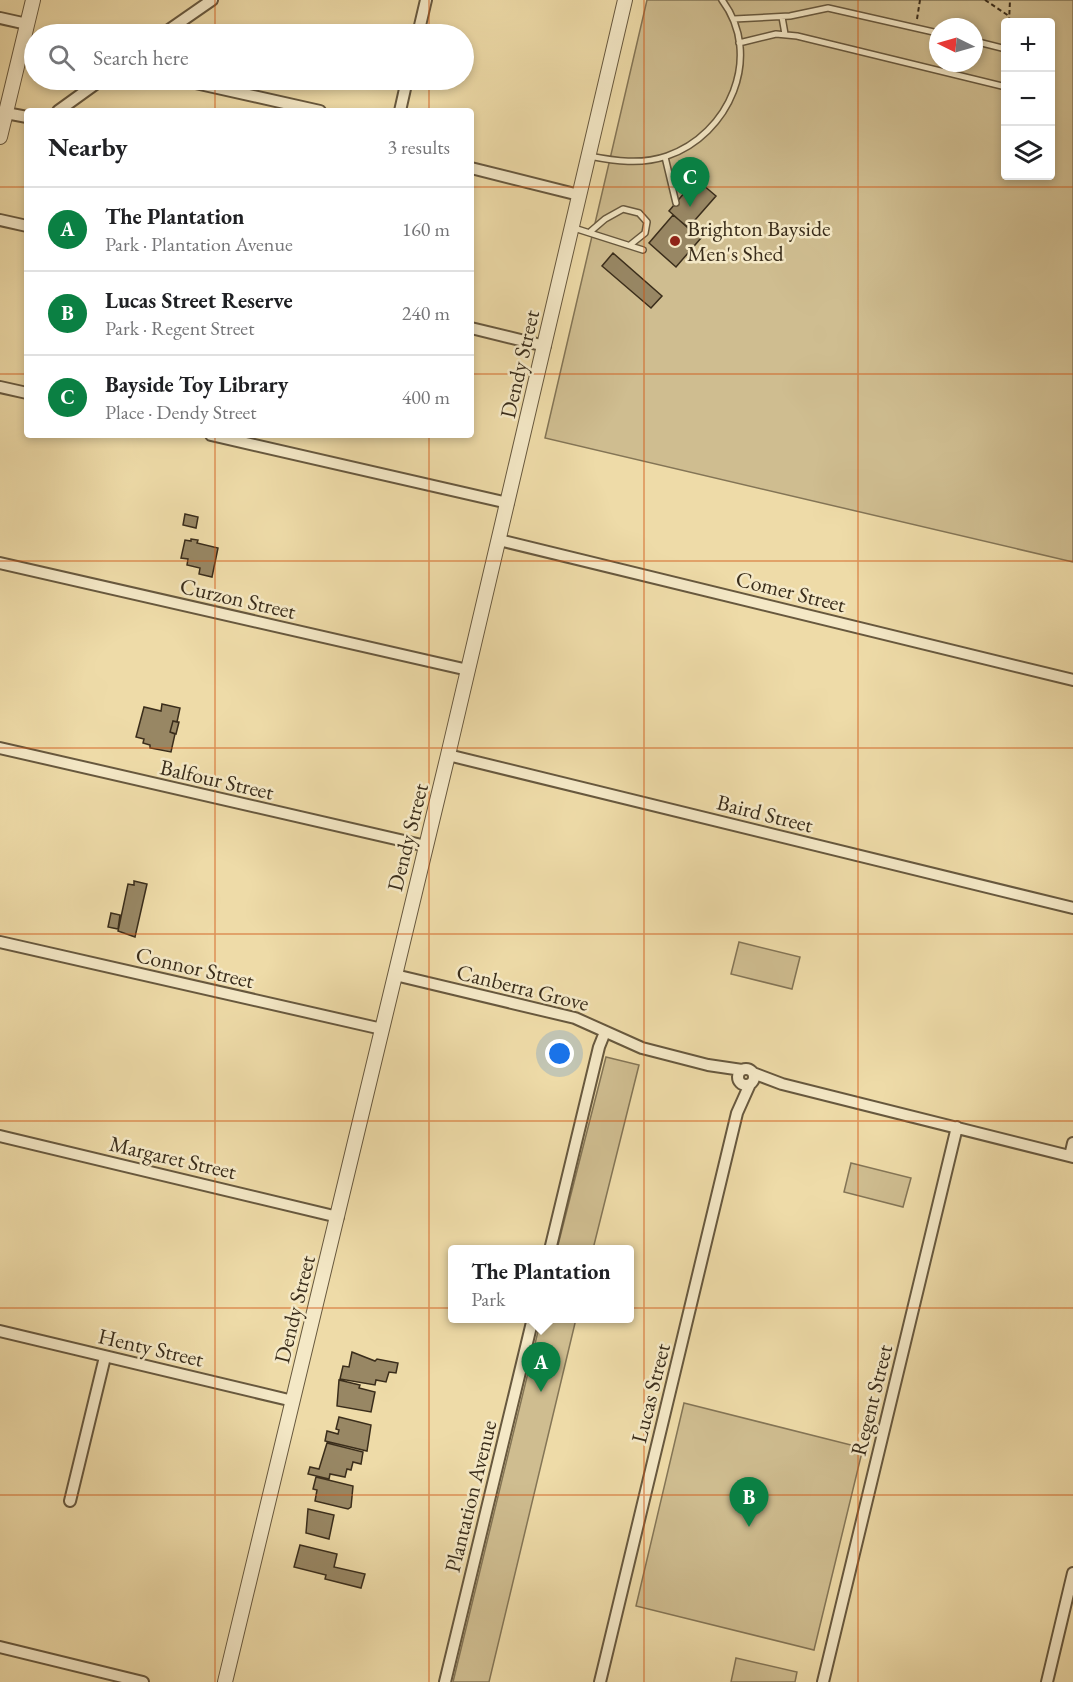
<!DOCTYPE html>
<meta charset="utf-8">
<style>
body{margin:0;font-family:"EB Garamond",serif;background:#f2f2f2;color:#202124}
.controls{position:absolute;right:18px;top:18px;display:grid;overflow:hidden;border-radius:6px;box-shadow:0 3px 9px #0003}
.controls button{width:54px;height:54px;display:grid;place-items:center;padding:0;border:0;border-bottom:2px solid #e0e0e0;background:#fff;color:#202124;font:30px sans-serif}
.compass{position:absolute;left:929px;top:18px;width:54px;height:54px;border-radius:50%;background:#fff;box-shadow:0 3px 9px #0003;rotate:275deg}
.you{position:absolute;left:560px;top:1054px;width:21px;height:21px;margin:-15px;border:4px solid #fff;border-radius:50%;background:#1a73e8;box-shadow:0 0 0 9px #1a73e833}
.badge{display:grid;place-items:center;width:39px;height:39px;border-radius:50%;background:#0b8043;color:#fff;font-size:20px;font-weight:700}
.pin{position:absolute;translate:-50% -50px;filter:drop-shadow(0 2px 3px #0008)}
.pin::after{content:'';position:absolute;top:32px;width:21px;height:18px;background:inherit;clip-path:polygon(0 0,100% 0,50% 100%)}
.popup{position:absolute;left:448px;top:1245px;width:186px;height:78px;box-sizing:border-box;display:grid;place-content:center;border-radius:6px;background:#fff;filter:drop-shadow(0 2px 4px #0005);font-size:20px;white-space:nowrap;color:#757577}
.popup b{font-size:22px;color:#202124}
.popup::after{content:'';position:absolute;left:50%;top:100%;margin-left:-12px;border:12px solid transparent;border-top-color:#fff}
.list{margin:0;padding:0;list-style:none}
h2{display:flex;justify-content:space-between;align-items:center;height:78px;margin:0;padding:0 24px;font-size:26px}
h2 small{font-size:20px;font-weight:400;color:#757577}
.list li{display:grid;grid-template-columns:39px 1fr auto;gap:18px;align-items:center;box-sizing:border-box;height:84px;padding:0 24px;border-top:2px solid #e0e0e0}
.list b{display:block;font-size:22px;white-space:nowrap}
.list p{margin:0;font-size:20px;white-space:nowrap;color:#757577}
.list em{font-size:20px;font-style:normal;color:#757577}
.icon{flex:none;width:33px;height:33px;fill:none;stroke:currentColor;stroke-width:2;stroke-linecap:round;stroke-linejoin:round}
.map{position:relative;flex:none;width:1073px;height:1682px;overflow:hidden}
.search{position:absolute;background:#fff;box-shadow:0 3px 9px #0003;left:24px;top:24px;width:450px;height:66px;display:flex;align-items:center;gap:15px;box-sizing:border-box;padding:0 21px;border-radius:33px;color:#757577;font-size:22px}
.panel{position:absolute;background:#fff;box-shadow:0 3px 9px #0003;left:24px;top:108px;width:450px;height:330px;border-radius:6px}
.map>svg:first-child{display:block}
.green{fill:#cfbd90;stroke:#847556;stroke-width:1.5;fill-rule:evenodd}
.building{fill:#988764;stroke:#3a2d1b;stroke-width:1.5}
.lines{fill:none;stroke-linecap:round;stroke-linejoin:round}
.service-casing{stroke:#67583e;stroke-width:8}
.minor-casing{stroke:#67583e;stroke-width:14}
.tertiary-casing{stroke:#67583e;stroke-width:16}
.path{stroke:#3a2d1b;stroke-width:2;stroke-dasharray:4.5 3;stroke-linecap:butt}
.service{stroke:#f4e8c6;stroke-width:5}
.minor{stroke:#f4e8c6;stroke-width:10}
.tertiary{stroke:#f4e8c6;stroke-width:14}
.grid{fill:none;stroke:#ce520e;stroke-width:1.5;stroke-opacity:0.55}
.poi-dot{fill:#8f2418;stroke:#f4e8c6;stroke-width:2}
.labels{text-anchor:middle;stroke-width:5;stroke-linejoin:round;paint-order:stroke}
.poi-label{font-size:22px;fill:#3a2d1b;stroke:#f4e8c6;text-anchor:start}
.street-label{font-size:22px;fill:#3a2d1b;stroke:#f4e8c6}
</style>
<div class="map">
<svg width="1073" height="1682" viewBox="0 0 1073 1682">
<rect width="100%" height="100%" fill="#eedba8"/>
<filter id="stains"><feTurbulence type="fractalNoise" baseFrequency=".00333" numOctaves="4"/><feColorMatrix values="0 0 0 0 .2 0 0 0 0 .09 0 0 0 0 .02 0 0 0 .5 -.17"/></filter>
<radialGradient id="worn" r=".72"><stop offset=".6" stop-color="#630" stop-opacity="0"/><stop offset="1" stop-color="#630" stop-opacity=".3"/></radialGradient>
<!-- green -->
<path class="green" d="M647,0H1073V562L545,438ZM1006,22H1050V176H1006ZM938,27H974V63H938Z
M739,942L800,957L792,989L731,974Z
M606,1057L639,1065L593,1249H557Z
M851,1163L911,1178L903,1207L844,1192Z
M541,1319H576L489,1682H453Z
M684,1403L863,1448L814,1650L636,1606Z
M736,1658L797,1672L795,1682H731Z"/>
<!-- building -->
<path class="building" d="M696,179L716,196L688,228L669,211Z
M673,215L701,238L676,267L649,243Z
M613,253L662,296L651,308L602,266Z
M185,514L198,517L196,528L183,525Z
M191,539L198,540L197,543L218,548L212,577L199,574L200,568L187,565L188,559L181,558L185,540L191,541Z
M162,704L180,708L177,722L173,721L170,732L175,734L171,752L150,748V745L143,743L144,739L136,737L144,707L161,711Z
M173,721L179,722L176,734L170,732Z
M134,881L147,884L135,937L118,931L128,884L134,885Z
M111,913L120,915L118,929L108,927Z
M352,1352L375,1361L377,1359L398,1363L396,1373L389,1372L386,1382L376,1380L375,1385L340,1379L343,1366L349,1367Z
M339,1380L360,1385L359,1388L375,1392L371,1412L337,1406Z
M339,1417L371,1425L367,1451L325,1441L327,1431L338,1434L339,1430L336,1429Z
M327,1443L363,1452L361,1464L353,1462L351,1470L347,1469L345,1477L330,1474L329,1479L308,1474L310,1467L319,1469Z
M316,1477L353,1486L351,1507L348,1509L315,1501L317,1490L313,1489Z
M308,1509L334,1515L329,1539L306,1533Z
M300,1545L337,1554L334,1567L365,1574L361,1588L325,1579L326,1575L294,1567Z"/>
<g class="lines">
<defs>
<path id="service" d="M782,17L785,34
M734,19L790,16L828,8L938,33
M974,41L1006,49
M739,43L776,34L797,36L1006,87
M589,156C615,161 641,165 667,156C729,135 764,56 722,0
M665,157L676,203
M574,228L643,250
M591,231L605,219L623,209L639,213L647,222L645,233L630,245"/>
<path id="minor" d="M0,18L27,24
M163,34L212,0
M418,34L426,0
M182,80L320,111
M58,111L101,80
M400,111L407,80
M6,113L27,117
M471,168L579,195
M0,220L27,226
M471,328L545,346
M0,387L27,393
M211,435L508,503
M499,540L1073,680
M0,563L468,670
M0,748L426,846
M448,755L1073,908
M0,942L382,1029
M395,975L575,1018L642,1048L708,1065L742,1070
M738 1077a8 8 0 1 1 16 0a8 8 0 1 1-16 0Z
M753,1073L782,1084L1073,1157
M0,1136L338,1217
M1070,1156L1073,1143
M550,1250L599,1047L605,1032
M0,1331L293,1401
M70,1501L105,1357
M0,1647L143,1682
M445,1682L533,1318
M600,1682L737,1113L750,1084
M823,1682L957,1127
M1047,1682L1073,1573"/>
<path id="tertiary" d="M0,137L33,0
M225,1682L448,755L625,0"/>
</defs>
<!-- service casing -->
<use href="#service" class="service-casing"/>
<!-- minor casing -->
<use href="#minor" class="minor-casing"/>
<!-- tertiary casing -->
<use href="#tertiary" class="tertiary-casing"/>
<!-- path -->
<path class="path" d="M985,0L1009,16
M917,19L920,0
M1009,22L1010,0"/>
<!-- service -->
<use href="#service" class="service"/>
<!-- minor -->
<use href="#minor" class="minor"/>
<!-- tertiary -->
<use href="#tertiary" class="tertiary"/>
</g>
<!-- grid -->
<path class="grid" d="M215,0V34M429,0V34M644,0V1682M858,0V1682M215,80V111M429,80V111M0,187H27M471,187H1073M0,374H27M471,374H1073M215,435V1682M429,435V1682M0,561H1073M0,748H1073M0,934H1073M0,1121H1073M0,1308H1073M0,1495H1073"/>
<!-- markers -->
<circle class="poi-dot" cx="675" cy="241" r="6"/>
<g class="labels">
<!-- poi labels -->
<g class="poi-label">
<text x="687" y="236">Brighton Bayside<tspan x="687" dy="25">Men's Shed</tspan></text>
</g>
<!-- street labels -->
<g class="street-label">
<text transform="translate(519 364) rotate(-77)" y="8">Dendy Street</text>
<text transform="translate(791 591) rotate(14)" y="8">Comer Street</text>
<text transform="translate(238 598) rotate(13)" y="8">Curzon Street</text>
<text transform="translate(217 779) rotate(13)" y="8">Balfour Street</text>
<text transform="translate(765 813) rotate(14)" y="8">Baird Street</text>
<text transform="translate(407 837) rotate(-76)" y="8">Dendy Street</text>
<text transform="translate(195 967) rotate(13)" y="8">Connor Street</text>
<text transform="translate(523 987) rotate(14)" y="8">Canberra Grove</text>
<text transform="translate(173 1157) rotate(13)" y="8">Margaret Street</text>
<text transform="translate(294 1309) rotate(-76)" y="8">Dendy Street</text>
<text transform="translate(151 1347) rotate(13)" y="8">Henty Street</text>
<text transform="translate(650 1393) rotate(-76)" y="8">Lucas Street</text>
<text transform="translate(871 1400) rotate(-76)" y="8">Regent Street</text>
<text transform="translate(470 1496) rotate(-76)" y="8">Plantation Avenue</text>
</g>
</g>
<rect width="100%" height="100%" filter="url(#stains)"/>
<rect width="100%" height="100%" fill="url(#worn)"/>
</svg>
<div class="controls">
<button>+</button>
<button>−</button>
<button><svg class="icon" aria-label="layers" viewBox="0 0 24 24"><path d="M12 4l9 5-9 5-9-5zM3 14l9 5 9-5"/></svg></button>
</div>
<svg class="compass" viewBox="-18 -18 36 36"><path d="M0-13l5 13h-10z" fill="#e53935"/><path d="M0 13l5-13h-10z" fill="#757577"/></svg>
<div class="you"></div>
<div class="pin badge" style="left:541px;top:1392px">A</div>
<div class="popup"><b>The Plantation</b>Park</div>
<div class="pin badge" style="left:749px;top:1527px">B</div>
<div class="pin badge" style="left:690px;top:207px">C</div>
<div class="search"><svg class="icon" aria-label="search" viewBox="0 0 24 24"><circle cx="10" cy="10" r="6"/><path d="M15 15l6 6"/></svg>Search here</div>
<section class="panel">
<h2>Nearby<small>3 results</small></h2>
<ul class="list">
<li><span class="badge">A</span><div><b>The Plantation</b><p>Park · Plantation Avenue</p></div><em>160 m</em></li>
<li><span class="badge">B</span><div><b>Lucas Street Reserve</b><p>Park · Regent Street</p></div><em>240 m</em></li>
<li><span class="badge">C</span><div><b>Bayside Toy Library</b><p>Place · Dendy Street</p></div><em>400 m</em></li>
</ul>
</section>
</div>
